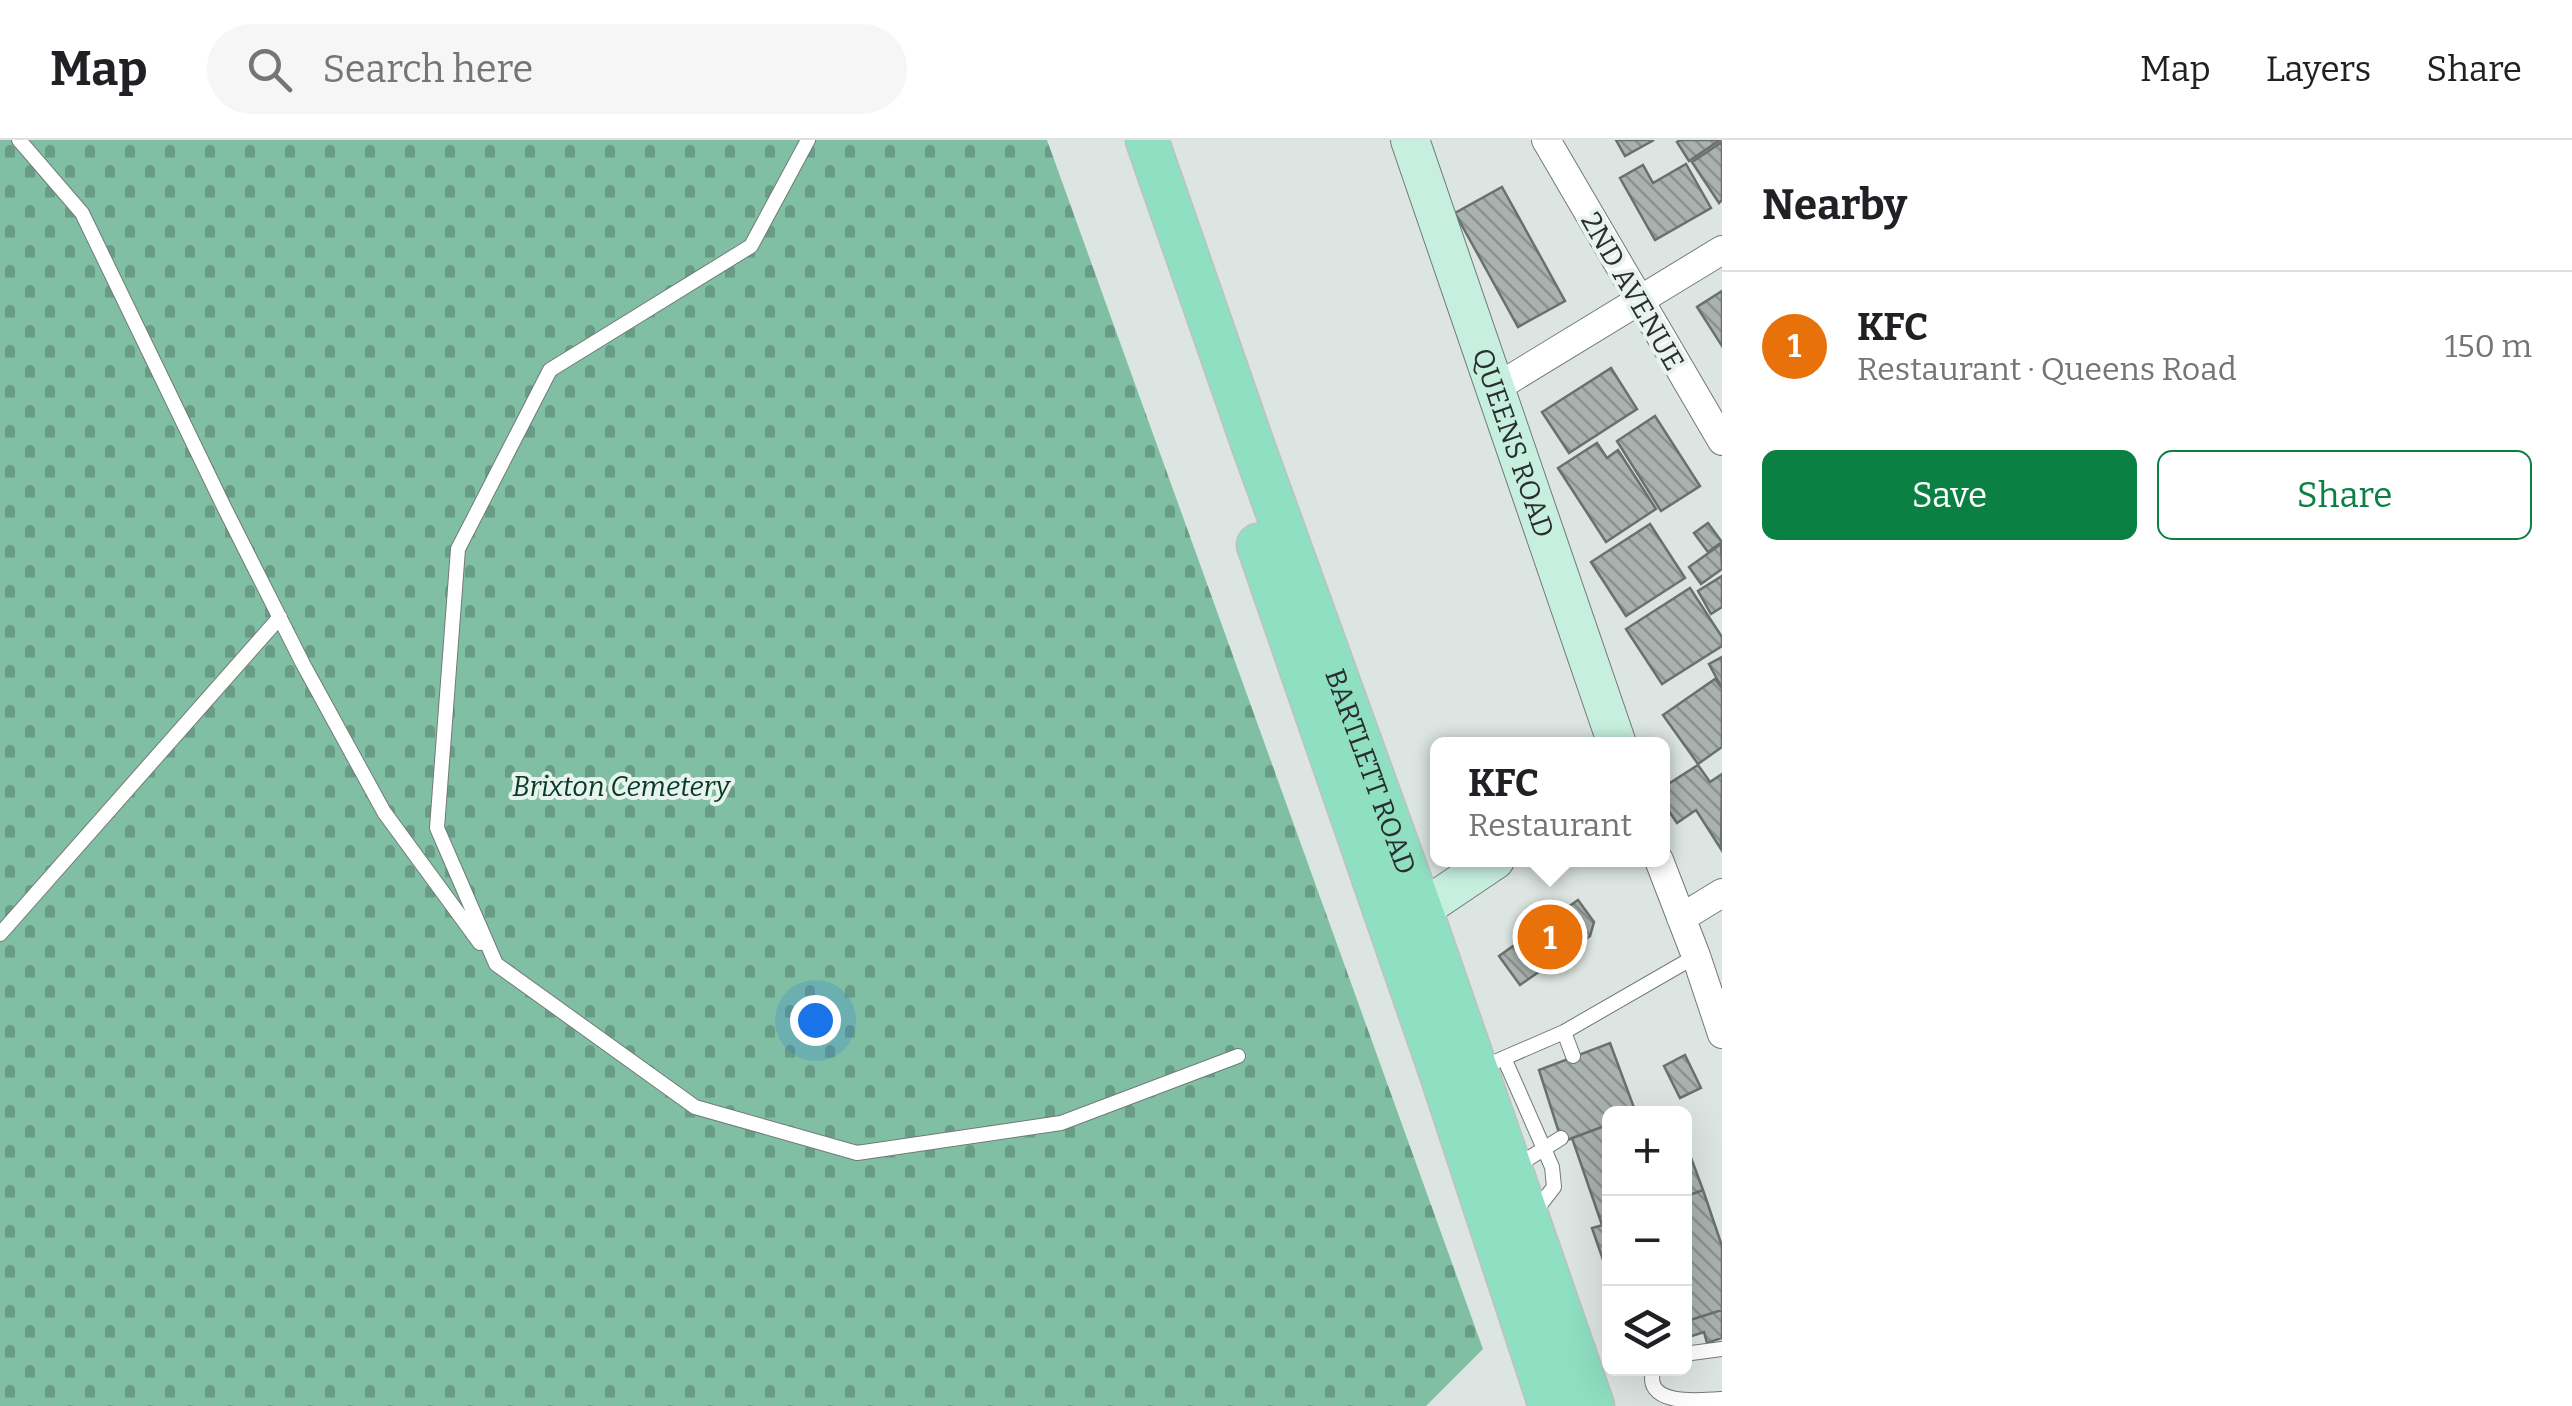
<!DOCTYPE html>
<meta charset="utf-8">
<style>
body{margin:0;font-family:Bitter,serif;background:#f6f6f6;color:#202124}
.controls{position:absolute;right:30px;bottom:30px;display:grid;overflow:hidden;border-radius:15px;box-shadow:0 10px 40px #0002}
.controls button{width:90px;height:90px;display:grid;place-items:center;padding:0;border:0;border-bottom:2px solid #e0e0e0;background:#fff;color:#202124;font:50px sans-serif}
.you{position:absolute;left:815px;top:880px;width:35px;height:35px;margin:-25px;border:8px solid #fff;border-radius:50%;background:#1a73e8;box-shadow:0 0 0 15px #1a73e833}
.badge{display:grid;place-items:center;width:65px;height:65px;border-radius:50%;background:#0b8043;color:#fff;font-size:32px;font-weight:700}
.pin{position:absolute;translate:-50% -50%;border:5px solid #fff;box-shadow:0 2px 10px #0006}
.popup{position:absolute;left:1430px;top:597px;width:240px;height:130px;box-sizing:border-box;display:grid;place-content:center;border-radius:15px;background:#fff;filter:drop-shadow(0 2px 8px #0005);font-size:32px;white-space:nowrap;color:#757577}
.popup b{font-size:38px;color:#202124}
.popup::after{content:'';position:absolute;left:50%;top:100%;margin-left:-20px;border:20px solid transparent;border-top-color:#fff}
.list{margin:0;padding:0;list-style:none}
h2{display:flex;justify-content:space-between;align-items:center;height:130px;margin:0;padding:0 40px;font-size:42px}
h2 small{font-size:32px;font-weight:400;color:#757577}
.list li{display:grid;grid-template-columns:65px 1fr auto;gap:30px;align-items:center;box-sizing:border-box;height:150px;padding:0 40px;border-top:2px solid #e0e0e0}
.list b{display:block;font-size:38px;white-space:nowrap}
.list p{margin:0;font-size:32px;white-space:nowrap;color:#757577}
.list em{font-size:32px;font-style:normal;color:#757577}
.actions{display:flex;gap:20px;padding:30px 40px}
.actions a{flex:1;padding:22px 0;border:2px solid #0b8043;border-radius:15px;text-align:center;font-size:35px;color:#0b8043}
.actions .main{background:#0b8043;color:#fff}
.icon{flex:none;width:55px;height:55px;fill:none;stroke:currentColor;stroke-width:2;stroke-linecap:round;stroke-linejoin:round}
.map{position:relative;flex:none;width:1722px;height:1266px;overflow:hidden}
header{display:flex;align-items:center;gap:60px;box-sizing:border-box;height:140px;padding:0 50px;background:#fff;border-bottom:2px solid #e0e0e0}
header strong{font-size:48px}
nav{display:flex;gap:55px;margin-inline-start:auto;font-size:35px}
.search{width:700px;height:90px;background:#f6f6f6;display:flex;align-items:center;gap:25px;box-sizing:border-box;padding:0 35px;border-radius:55px;color:#757577;font-size:38px}
main{display:flex}
aside{flex:1;background:#fff}
.map>svg:first-child{display:block}
.cemetery{fill:url(#cemetery-stones)}
.building{fill:url(#building-back-hatch);stroke:#69716d;stroke-width:2.5}
.lines{fill:none;stroke-linecap:round;stroke-linejoin:round}
.lane-casing{stroke:#717a76;stroke-width:16}
.street-casing{stroke:#717a76;stroke-width:30}
.secondary-casing{stroke:#717a76;stroke-width:40}
.primary-casing{stroke:#bfc0c0;stroke-width:45}
.lane{stroke:#fff;stroke-width:14}
.street{stroke:#fff;stroke-width:28}
.secondary{stroke:#c7efe0;stroke-width:38}
.primary{stroke:#8fdfc2;stroke-width:42}
.labels{text-anchor:middle;stroke-width:8;stroke-linejoin:round;paint-order:stroke}
.street-label{font-size:28px;fill:#2a2e2c;stroke:#e9f3ee}
.park-label{font-size:28px;font-style:italic;fill:#053a29;stroke:#e9f3ee}
</style>
<header>
<strong>Map</strong>
<div class="search"><svg class="icon" aria-label="search" viewBox="0 0 24 24"><circle cx="10" cy="10" r="6"/><path d="M15 15l6 6"/></svg>Search here</div>
<nav><a>Map</a><a>Layers</a><a>Share</a></nav>
</header>
<main>
<div class="map">
<svg width="1722" height="1266" viewBox="0 0 1722 1266">
<defs>
<pattern id="cemetery-stones" width="16" height="16" patternUnits="userSpaceOnUse" patternTransform="scale(2.5)"><rect width="16" height="16" fill="#80bfa4"/><path d="M2 7V4a2 2 0 0 1 4 0v3zM10 15v-3a2 2 0 0 1 4 0v3z" fill="#699c86"/></pattern>
<pattern id="building-back-hatch" width="6" height="6" patternUnits="userSpaceOnUse" patternTransform="scale(2.5)"><rect width="6" height="6" fill="#a9b2ae"/><path d="M-1 5l2 2M0 0l6 6M5-1l2 2" fill="none" stroke="#8a918e"/></pattern>
</defs>
<rect width="100%" height="100%" fill="#dce5e1"/>
<!-- cemetery -->
<path class="cemetery" d="M0,0H1047L1483,1209L1426,1266H0Z"/>
<!-- building -->
<path class="building" d="M1616,0H1654L1625,16Z
M1681,0H1720L1689,21L1677,2Z
M1722,2V60L1719,63L1692,22Z
M1686,24L1711,68L1655,100L1620,38L1643,25L1653,43Z
M1502,47L1565,161L1518,187L1455,73Z
M1722,151V206L1697,167Z
M1611,228L1637,269L1569,313L1542,272Z
M1655,276L1700,346L1661,371L1617,301Z
M1597,303L1607,318L1618,310L1656,369L1606,402L1558,328Z
M1708,383L1722,402L1708,412L1694,393Z
M1650,384L1685,438L1626,476L1591,422Z
M1721,404L1722,429L1701,444L1689,427Z
M1722,436V467L1711,474L1698,451Z
M1690,448L1722,497V506L1662,544L1626,489Z
M1722,517V548L1709,524Z
M1715,539L1722,548V607L1698,624L1663,575Z
M1698,625L1710,642L1722,634L1721,709L1696,670L1677,683L1662,661V648Z
M1578,760L1594,782L1590,796L1520,845L1499,816Z
M1610,903L1636,973L1610,974V984L1562,1002L1539,930Z
M1685,915L1701,948L1680,958L1664,926Z
M1610,984V1083L1602,1085L1572,998Z
M1684,999L1703,1050L1684,1057Z
M1703,1050L1722,1106V1170L1684,1182V1057Z
M1610,1083V1140L1592,1088Z
M1722,1170V1198L1707,1203L1704,1192L1689,1197L1684,1182Z"/>
<g class="lines">
<defs>
<path id="lane" d="M19,0L82,73L225,369L303,524L384,672L480,803
M808,0L751,106L550,230L458,409L437,688L496,824L695,967L857,1013L1061,983L1238,916
M0,794L280,477
M1564,892L1573,916
M1504,918L1552,1027L1554,1047L1533,1074
M1481,928L1564,892L1696,816
M1515,1027L1561,998
M1684,1214L1722,1209
M1654,1228C1641,1266 1697,1261 1722,1259"/>
<path id="street" d="M1546,0L1722,301
M1494,249L1722,110
M1659,720L1696,816L1722,894
M1681,778L1722,753"/>
<g id="secondary">
<path id="s1" d="M1410,0L1617,604"/>
<path d="M1394,779L1421,770L1495,720"/>
</g>
<g id="primary">
<path id="s2" d="M1147,0L1254,308L1421,770L1593,1266"/>
<path d="M1258,405L1442,937L1550,1266"/>
</g>
</defs>
<!-- lane casing -->
<use href="#lane" class="lane-casing"/>
<!-- street casing -->
<use href="#street" class="street-casing"/>
<!-- secondary casing -->
<use href="#secondary" class="secondary-casing"/>
<!-- primary casing -->
<use href="#primary" class="primary-casing"/>
<!-- lane -->
<use href="#lane" class="lane"/>
<!-- street -->
<use href="#street" class="street"/>
<!-- secondary -->
<use href="#secondary" class="secondary"/>
<!-- primary -->
<use href="#primary" class="primary"/>
</g>
<g class="labels">
<!-- street labels -->
<g class="street-label">
<text transform="translate(1633 151) rotate(60)" y="10">2ND AVENUE</text>
<text dy="10" stroke="none"><textPath href="#s1" startOffset="320">QUEENS ROAD</textPath></text>
<text dy="10" stroke="none"><textPath href="#s2" startOffset="670">BARTLETT ROAD</textPath></text>
</g>
<!-- park labels -->
<g class="park-label">
<text x="621" y="656">Brixton Cemetery</text>
</g>
</g>
</svg>
<div class="controls">
<button>+</button>
<button>−</button>
<button><svg class="icon" aria-label="layers" viewBox="0 0 24 24"><path d="M12 4l9 5-9 5-9-5zM3 14l9 5 9-5"/></svg></button>
</div>
<div class="you"></div>
<div class="pin badge" style="left:1550px;top:797px;background:#e8710a">1</div>
<div class="popup"><b>KFC</b>Restaurant</div>
</div>
<aside>
<h2>Nearby<small></small></h2>
<ul class="list">
<li><span class="badge" style="background:#e8710a">1</span><div><b>KFC</b><p>Restaurant · Queens Road</p></div><em>150 m</em></li>
</ul>
<div class="actions"><a class="main">Save</a><a>Share</a></div>
</aside>
</main>
